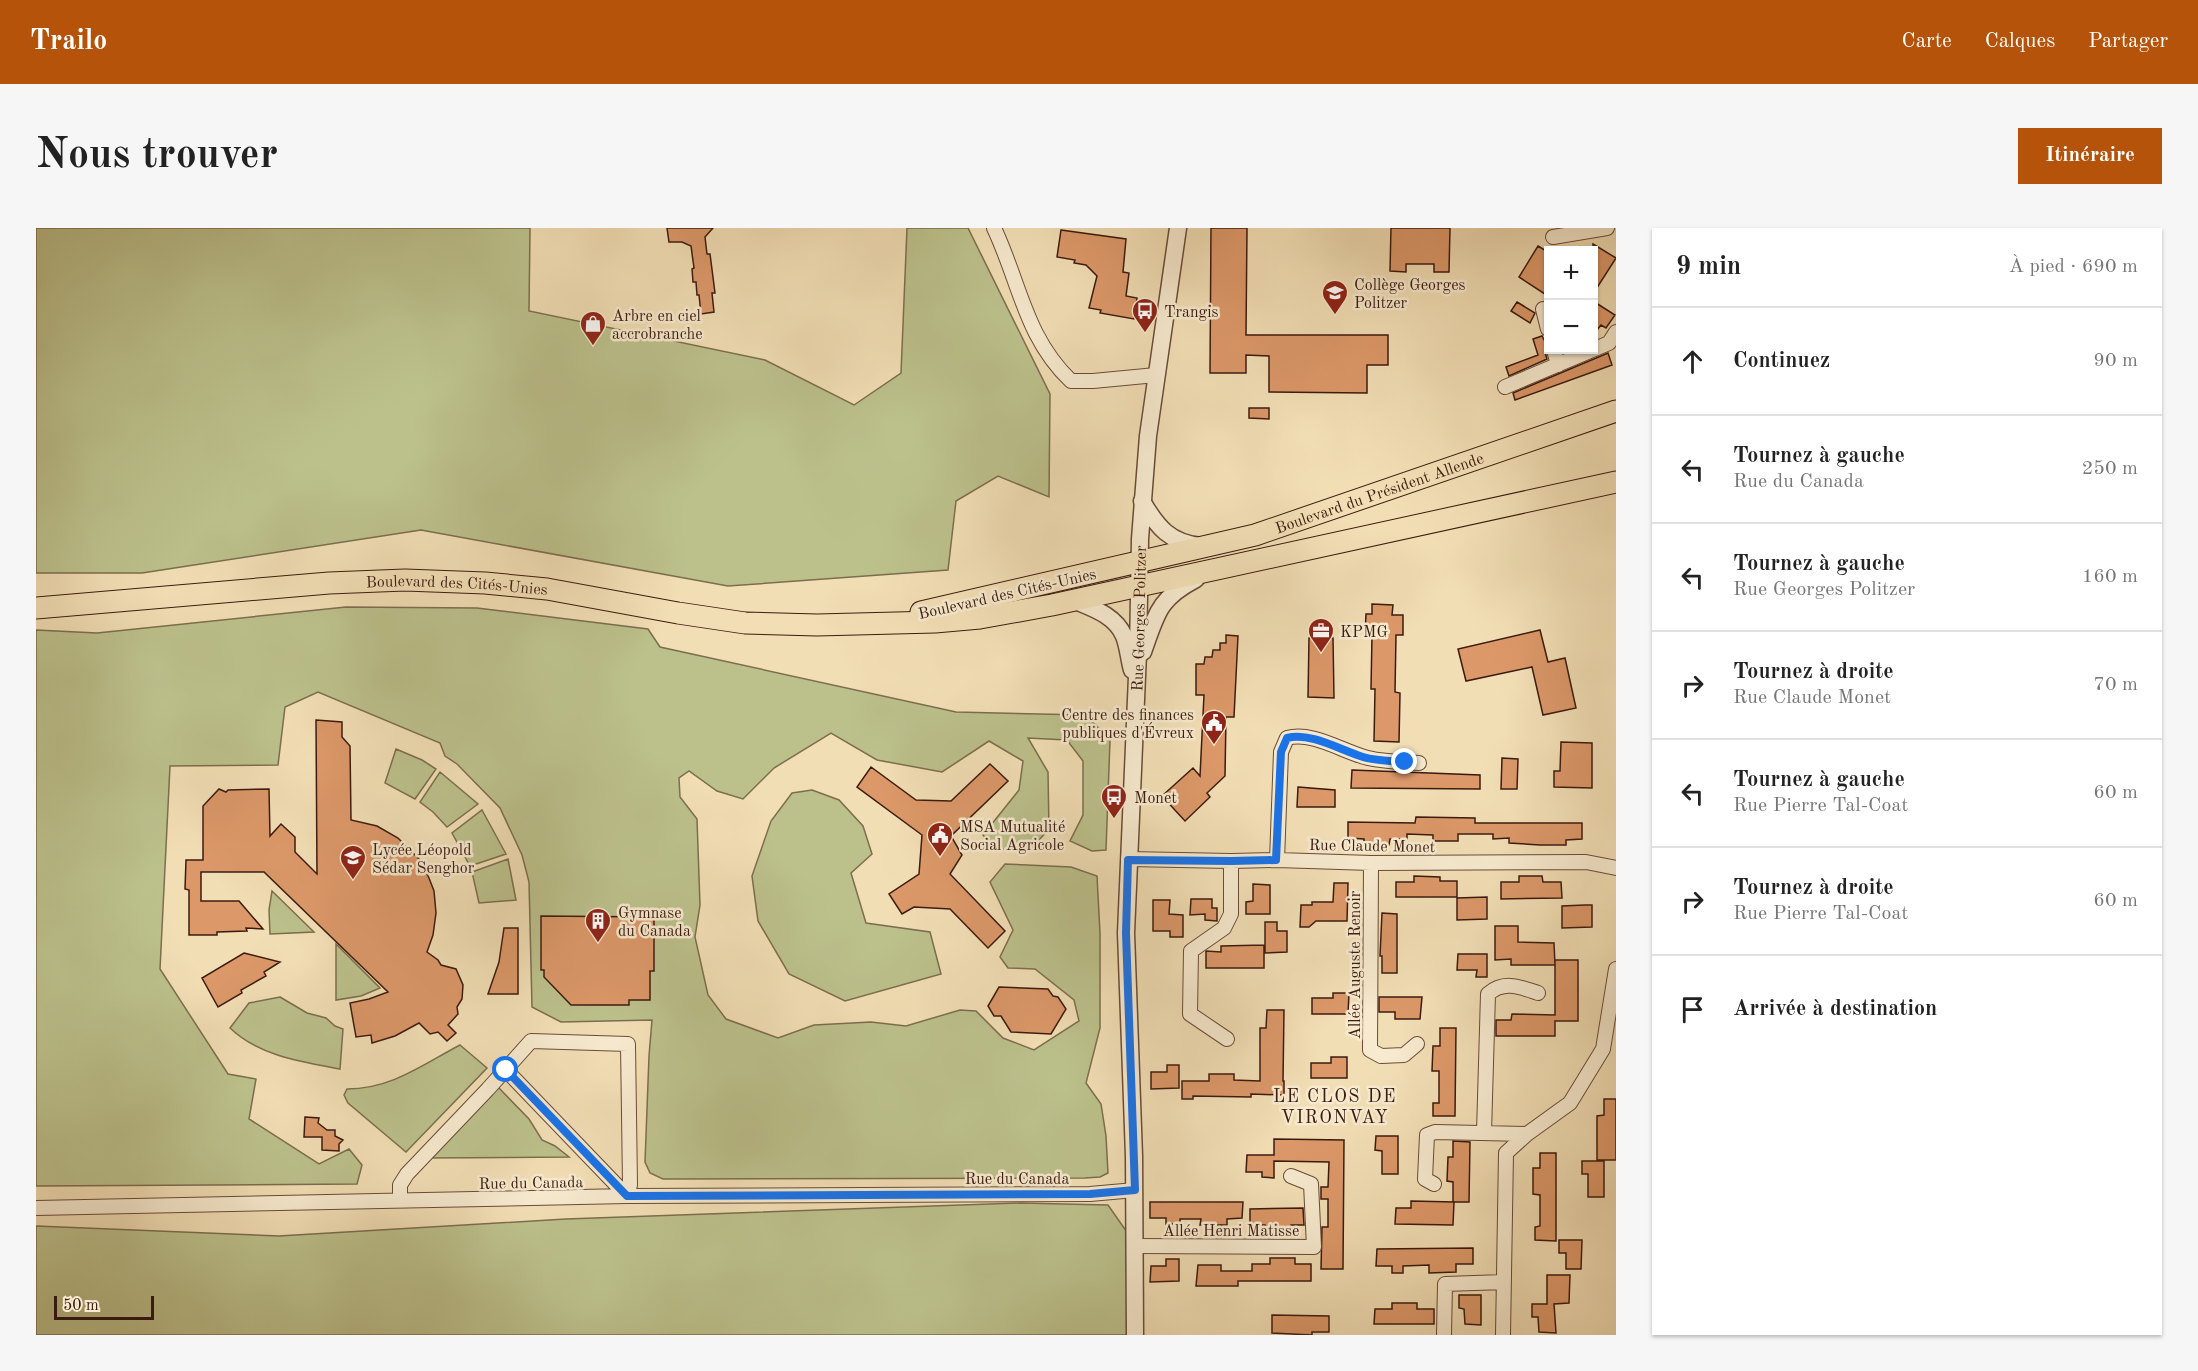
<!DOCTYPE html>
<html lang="fr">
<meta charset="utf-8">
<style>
body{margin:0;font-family:"Old Standard TT",serif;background:#f6f6f6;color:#222}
.controls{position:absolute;right:18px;top:18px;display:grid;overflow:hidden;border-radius:0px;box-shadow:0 2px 4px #0004}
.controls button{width:54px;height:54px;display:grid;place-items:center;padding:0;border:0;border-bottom:2px solid #e0e0e0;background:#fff;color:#222;font:30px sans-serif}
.scale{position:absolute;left:18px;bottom:15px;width:100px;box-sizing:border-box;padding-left:6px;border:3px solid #3b1b0f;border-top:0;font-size:16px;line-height:21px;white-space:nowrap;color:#3b1b0f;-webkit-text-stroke:4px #f7eacf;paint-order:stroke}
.stop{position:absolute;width:18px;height:18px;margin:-14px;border:4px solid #1a73e8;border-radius:50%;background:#fff}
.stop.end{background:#1a73e8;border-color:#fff;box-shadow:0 2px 6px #0008}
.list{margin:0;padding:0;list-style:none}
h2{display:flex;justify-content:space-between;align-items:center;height:78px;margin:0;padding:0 24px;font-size:26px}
h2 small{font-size:20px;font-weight:400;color:#767676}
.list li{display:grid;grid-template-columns:39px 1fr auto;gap:18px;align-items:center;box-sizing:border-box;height:108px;padding:0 24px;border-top:2px solid #e0e0e0}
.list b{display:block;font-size:22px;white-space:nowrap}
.list p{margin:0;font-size:20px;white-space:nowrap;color:#767676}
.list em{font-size:20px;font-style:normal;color:#767676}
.icon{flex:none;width:33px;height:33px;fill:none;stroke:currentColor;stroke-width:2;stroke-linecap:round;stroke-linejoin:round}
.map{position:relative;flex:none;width:1580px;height:1107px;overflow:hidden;border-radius:0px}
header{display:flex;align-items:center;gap:36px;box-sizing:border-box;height:84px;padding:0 30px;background:#b45309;color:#fff}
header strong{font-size:28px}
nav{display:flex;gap:33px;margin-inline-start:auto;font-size:21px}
.intro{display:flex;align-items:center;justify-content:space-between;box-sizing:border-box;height:144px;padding:0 36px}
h1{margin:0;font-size:42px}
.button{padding:15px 27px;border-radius:0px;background:#b45309;color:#fff;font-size:21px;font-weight:700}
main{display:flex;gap:36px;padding:0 36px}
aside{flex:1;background:#fff;border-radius:0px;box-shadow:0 2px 4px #0004}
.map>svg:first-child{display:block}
.green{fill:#bcc18c;stroke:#7c6e4e;stroke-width:1.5}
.building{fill:#dc9869;stroke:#3b1b0f;stroke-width:1.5}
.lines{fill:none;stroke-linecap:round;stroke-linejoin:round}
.minor-casing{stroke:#694c38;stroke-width:16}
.tertiary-casing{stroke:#694c38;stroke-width:19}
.primary-casing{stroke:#3b1b0f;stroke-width:23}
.minor{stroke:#f7eacf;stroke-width:14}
.tertiary{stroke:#f7eacf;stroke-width:16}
.primary{stroke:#f2deb5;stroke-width:21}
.route{stroke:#1a73e8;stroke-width:8}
.labels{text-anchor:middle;stroke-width:5;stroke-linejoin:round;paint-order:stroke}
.poi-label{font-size:16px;fill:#3b1b0f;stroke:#f7eacf;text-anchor:start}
.street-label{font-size:16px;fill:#3b1b0f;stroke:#f7eacf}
.neighbourhood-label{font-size:18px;letter-spacing:1.5px;fill:#3b1b0f;stroke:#f7eacf}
</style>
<header>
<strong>Trailo</strong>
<nav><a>Carte</a><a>Calques</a><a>Partager</a></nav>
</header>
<div class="intro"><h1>Nous trouver</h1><a class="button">Itinéraire</a></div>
<main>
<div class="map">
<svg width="1580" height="1107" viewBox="0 0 1580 1107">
<rect width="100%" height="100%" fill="#f2deb5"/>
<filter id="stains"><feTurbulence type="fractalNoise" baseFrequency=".00333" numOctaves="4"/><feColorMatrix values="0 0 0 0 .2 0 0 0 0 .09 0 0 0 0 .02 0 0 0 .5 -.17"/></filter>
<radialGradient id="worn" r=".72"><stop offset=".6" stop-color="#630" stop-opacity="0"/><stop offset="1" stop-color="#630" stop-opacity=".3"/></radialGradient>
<!-- green -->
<path class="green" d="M0,0H494L493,83L729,132L818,177L865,145L871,0H932L1014,166L1013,269L962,248L920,273L912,342L692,358L385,302L106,345H0Z
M310,379L441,380L612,401L624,419L920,484L1050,487L1074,512L1070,622L1056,623L1034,613L1047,587V533L1031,512L992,510L1012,544L1013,601L994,622L958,621L947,607L983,562L987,533L953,513L906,544L841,532L795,505L738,540L707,571L681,563L653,543L643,550L644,569L661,591L664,677L659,709L672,767L690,791L742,810L778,797L835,794L870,798L924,782L940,783L967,810L998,822L1043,793L1038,772L999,741L972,740L964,729L977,702L954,654L969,636L1035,639L1061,648L1064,705V800L1050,855L1065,876L1070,908L1072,945L1064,949L1049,950L627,951L614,945L609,934L613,828L616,792L525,794L496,779L493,654L486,627L464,580L421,536L409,528L404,515L282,464L249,479L242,537L134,538L124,741L192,846L220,851L213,891L283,936L313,921L326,937L321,956L0,958V402L61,405Z
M360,521L386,532L400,541L379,571L349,555Z
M404,544L442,576L411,599L397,584L384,574Z
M776,562L803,572L827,598L836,626L815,645L830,695L894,704L905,746L809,773L753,746L722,693L716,648L735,593L756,565Z
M446,582L470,626L434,638L416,605Z
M472,631L480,672L443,675L436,644Z
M236,663L278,704L234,706L233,682Z
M300,716L344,760L325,768L300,772Z
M244,769L271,785L290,790L299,798L307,801L304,841C266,834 223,828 194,800L213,775Z
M424,817L451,840L370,924L312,875L308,867L311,861C355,861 386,837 424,817Z
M462,859L493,891L506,912L519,918L533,929L391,930Z
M984,975L1072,977L1093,1007L1097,1107H0V998L243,1008L530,991Z"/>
<!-- building -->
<path class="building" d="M631,0H677L669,9L671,26H674L679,65H676L678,84L665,86L663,67H661L660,54H657L656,41L658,40L655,18L646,14H633Z
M1175,0H1211L1210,107H1352V137H1331V165L1233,164V128L1210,127V145H1174Z
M1355,0H1414L1413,44H1398V36H1370V44L1354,43Z
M1025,2L1090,11L1087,44L1093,45L1090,68L1101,70L1098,91L1064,85L1065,82L1053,80L1061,48L1050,37L1038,35L1039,32L1021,29Z
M1557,16L1580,30L1557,66Z
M1502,18L1512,24V68L1483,49Z
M1557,73L1579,87L1570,100L1565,97L1557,107Z
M1481,74L1499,85L1494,95L1475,83Z
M1506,108L1511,117L1509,124L1511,131L1473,148L1470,139L1502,127L1497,111Z
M1572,125L1576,137L1479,172L1477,165Z
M1213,180H1233V191L1213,190Z
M1336,376L1357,377L1356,387H1367V407H1360L1359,464L1364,465L1363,514L1338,513L1339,461H1335L1336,407H1329L1330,386H1336Z
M1504,402L1512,434L1529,430L1540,480L1507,487L1496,439L1430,453L1422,421Z
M1190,407L1202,408L1198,489H1190L1189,548L1171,565L1174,569L1149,593L1126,568L1157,540L1164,548L1168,467H1160V436H1168L1169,429H1176L1177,422H1184V415H1190Z
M1273,410H1297L1298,470L1272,469Z
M280,492L306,494V509L314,518L315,592L341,598L362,610L384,632L393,650L398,663L400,685L397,707L391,724L402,732L405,737L420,741L427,757L426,771L421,779L422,786L412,797L420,805L411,813L402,804L394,806L383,795L359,808L336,815L335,807L320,809L314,775L333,771L352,764L228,644H165V673H203L227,701L210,700L211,703L181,704V707H153V662L149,661L150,632H167V578L183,561L190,564L192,562L233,561L234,608L245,596L259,609V624L281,646Z
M1525,514L1556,515V560L1518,559V543H1524Z
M1466,530L1482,531L1481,561H1465Z
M954,536L972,553L915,608L926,627L914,646L969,703L952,720L914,681L878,679L866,686L853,666L883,646L886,607L821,559L835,539L880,572L915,573Z
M1316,542L1444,547V561L1315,560Z
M1262,559L1299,562V579H1261Z
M1380,589L1439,590V595H1546V611L1530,612V617H1504L1473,615V610L1457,611V606H1422V613H1397V607L1371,606V611H1354L1353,617H1328V611L1312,610V594L1379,595Z
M1378,648L1404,649V653H1421V669H1360V654H1378Z
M1483,648H1506L1507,654H1525L1526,670L1465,671V654H1483Z
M1298,655H1312L1311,693H1280L1273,699H1264L1265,677H1276V674H1297Z
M1217,656L1234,657V686H1210V674L1217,673Z
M1451,669V691L1421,692V670Z
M1155,671H1176V680H1181V693L1169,692V686L1154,687Z
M1117,672H1134L1133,686L1147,687V709H1134V703H1117Z
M1549,677H1556V699L1526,700V678Z
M1346,685L1361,686V745H1346V728H1344Z
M505,688L618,689V743H614V772H593V777H535L508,749V742H505Z
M1229,694H1241V703H1251V724L1229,725Z
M1459,698H1482V714L1518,715L1519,737H1475V731L1459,732Z
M468,700H482V766H452L463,734Z
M1228,717V740H1170V723L1185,724V718Z
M208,725L244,734L228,744L230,748L205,762L206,765L182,779L166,750Z
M1422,726H1451V749H1440L1441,742H1421Z
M1519,732H1542V793H1519V808H1460V792H1475L1476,786L1519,787Z
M963,759L1012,761L1017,768L1022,769L1030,781L1015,806L975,804L965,788H958L952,778Z
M1297,765H1313L1312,786H1276V770H1297Z
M1343,769H1386L1384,791H1359V784H1343Z
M1231,782H1248L1247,853H1248V867L1215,866V869L1157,868V871H1146V853H1173V846H1198V852L1224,853V800H1230Z
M1404,800H1420L1419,888H1397V875H1403V843H1396L1397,818H1404Z
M1295,829H1311V850H1275V835H1295Z
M1131,837H1143V860L1115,861V844H1131Z
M1568,871H1580V932H1561V888L1568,887Z
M269,889L283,890L282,895L291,902H299V908L307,912L303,916V923L286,922V909H268Z
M1340,908H1362V946H1346V923L1339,922Z
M1238,911L1308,912L1307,1041H1285L1286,999H1292V971H1285V959H1292L1293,934L1238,933V950L1226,949V944H1210L1211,927H1238Z
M1417,913L1434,914L1433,974H1417V954L1411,953L1412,929H1417Z
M1504,925H1520V1013L1499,1012V999L1504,998V967L1497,966V940H1504Z
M1546,933H1568V969H1552V946H1546Z
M1375,973L1418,974L1417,997L1359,996L1360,980H1375Z
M1114,974H1207L1206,990L1191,991V997H1164L1165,991H1144V996H1130V990H1114Z
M1267,980L1268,997H1255V1004H1229V997H1214V981Z
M1523,1012H1546L1545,1041H1530V1025H1523Z
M1437,1020V1036H1420V1044L1393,1045V1037L1367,1038V1045H1356V1038H1340L1341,1021Z
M1234,1030H1259V1036H1275V1053H1202V1058H1160L1162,1037H1185V1043H1216V1036H1234Z
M1130,1031H1143V1053L1114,1054L1115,1038H1130Z
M1511,1047H1534L1533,1075L1518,1076L1520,1105L1503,1104L1502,1089H1496V1076H1511Z
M1423,1067H1445V1097L1429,1096L1428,1081L1423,1080Z
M1356,1075H1381V1081H1398V1096H1338L1339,1081H1356Z
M1236,1087L1293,1088V1104H1276V1107L1236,1105Z"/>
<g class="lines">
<defs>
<path id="minor" d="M958,0C984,55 989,109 1035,153H1057L1120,147
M1517,9L1571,0
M1507,81L1512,101
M1518,122L1522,137
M1469,159L1573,115L1580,104
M1092,631L1195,633L1241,632L1335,635L1550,634L1580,640
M1241,632L1245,524L1251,510C1277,503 1307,524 1332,530C1349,534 1366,534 1383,535
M1335,635L1334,822L1345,828L1368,827L1381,816
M1191,811L1154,786L1155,723L1188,700L1195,686V633
M470,842L591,968
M1448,905L1452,766C1468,752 1484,759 1502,765
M1398,956L1389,951L1391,907L1399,904L1491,906
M364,972V957L371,946L452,861L495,813L592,816L594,957L591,968
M0,980L591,968L1054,966L1099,962
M1100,1018L1278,1019L1275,956L1255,948
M1408,1107L1409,1056L1468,1054
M1467,1107L1470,925L1491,906L1534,875L1567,821L1580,741"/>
<g id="tertiary">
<path d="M1106,273C1121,299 1134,315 1165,318"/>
<path d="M1037,372C1056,380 1079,387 1088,408C1092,418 1093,431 1096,442"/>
<path d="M1107,424C1121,385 1122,371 1160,351"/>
<path id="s1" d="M1099,1107L1098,928L1090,705L1102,425L1104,311L1112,208L1142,0"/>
</g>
<g id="primary">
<path id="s2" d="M0,380L293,355L369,352L449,355L511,361L642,385L709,395L781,397L899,394L944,390L1016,377L1580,254"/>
<path id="s3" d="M885,384L1219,307L1580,183"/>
</g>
</defs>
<!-- minor casing -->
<use href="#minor" class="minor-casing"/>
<!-- tertiary casing -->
<use href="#tertiary" class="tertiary-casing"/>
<!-- primary casing -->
<use href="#primary" class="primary-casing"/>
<!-- minor -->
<use href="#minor" class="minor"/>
<!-- tertiary -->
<use href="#tertiary" class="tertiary"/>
<!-- primary -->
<use href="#primary" class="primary"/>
</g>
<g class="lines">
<!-- route -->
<path class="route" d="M470,842L591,968L1054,966L1099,962L1090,705L1092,632L1195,633L1240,632L1245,524L1251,510C1275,504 1304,522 1327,529C1341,533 1355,533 1369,534"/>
</g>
<!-- icons -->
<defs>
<symbol id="school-pin" viewBox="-11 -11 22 30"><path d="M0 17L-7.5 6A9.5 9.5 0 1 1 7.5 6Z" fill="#8f2418" stroke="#f7eacf"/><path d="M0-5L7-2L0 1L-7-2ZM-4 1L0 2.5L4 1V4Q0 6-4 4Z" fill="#fff"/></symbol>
<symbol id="bus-pin" viewBox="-11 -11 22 30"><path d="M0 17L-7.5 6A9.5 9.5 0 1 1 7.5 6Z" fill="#8f2418" stroke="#f7eacf"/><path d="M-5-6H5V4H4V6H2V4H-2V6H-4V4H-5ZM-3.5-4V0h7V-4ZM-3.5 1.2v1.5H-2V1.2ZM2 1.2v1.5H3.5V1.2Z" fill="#fff"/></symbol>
<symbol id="shop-pin" viewBox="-11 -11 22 30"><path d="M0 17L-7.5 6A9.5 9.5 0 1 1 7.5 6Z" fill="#8f2418" stroke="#f7eacf"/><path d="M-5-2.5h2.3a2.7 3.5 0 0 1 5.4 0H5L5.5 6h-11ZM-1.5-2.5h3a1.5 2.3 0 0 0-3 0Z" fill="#fff"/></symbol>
<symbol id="office-pin" viewBox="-11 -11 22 30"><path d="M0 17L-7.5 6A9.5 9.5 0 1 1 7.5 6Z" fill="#8f2418" stroke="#f7eacf"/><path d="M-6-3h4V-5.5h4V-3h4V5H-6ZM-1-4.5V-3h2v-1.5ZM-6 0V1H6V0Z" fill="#fff"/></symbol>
<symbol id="civic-pin" viewBox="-11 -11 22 30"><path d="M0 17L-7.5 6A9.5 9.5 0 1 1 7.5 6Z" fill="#8f2418" stroke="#f7eacf"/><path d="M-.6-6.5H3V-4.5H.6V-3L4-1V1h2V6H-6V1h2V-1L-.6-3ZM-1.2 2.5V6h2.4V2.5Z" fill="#fff"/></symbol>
<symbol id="building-pin" viewBox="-11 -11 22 30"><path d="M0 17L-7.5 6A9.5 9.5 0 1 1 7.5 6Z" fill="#8f2418" stroke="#f7eacf"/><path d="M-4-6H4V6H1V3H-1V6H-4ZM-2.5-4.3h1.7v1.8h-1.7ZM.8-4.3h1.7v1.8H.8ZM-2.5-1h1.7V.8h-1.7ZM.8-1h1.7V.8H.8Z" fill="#fff"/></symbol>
</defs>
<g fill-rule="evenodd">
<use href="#school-pin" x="1284" y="50" width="30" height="40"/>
<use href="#bus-pin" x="1094" y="68" width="30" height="40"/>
<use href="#shop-pin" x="542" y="81" width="30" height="40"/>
<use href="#office-pin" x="1270" y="388" width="30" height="40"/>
<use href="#civic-pin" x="1163" y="480" width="30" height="40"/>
<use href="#bus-pin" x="1063" y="554" width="30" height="40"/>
<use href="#civic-pin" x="889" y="592" width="30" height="40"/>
<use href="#school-pin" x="302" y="615" width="30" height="40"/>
<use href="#building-pin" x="547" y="678" width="30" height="40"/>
</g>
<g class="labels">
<!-- poi labels -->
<g class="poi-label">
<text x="1318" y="62">Collège Georges<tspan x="1318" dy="18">Politzer</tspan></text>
<text x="1128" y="89">Trangis</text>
<text x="576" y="93">Arbre en ciel<tspan x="576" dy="18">accrobranche</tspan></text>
<text x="1304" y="409">KPMG</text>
<text x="1158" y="492" text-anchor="end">Centre des finances<tspan x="1158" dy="18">publiques d'Évreux</tspan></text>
<text x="1098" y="575">Monet</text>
<text x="924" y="604">MSA Mutualité<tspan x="924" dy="18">Social Agricole</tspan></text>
<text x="336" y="627">Lycée Léopold<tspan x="336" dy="18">Sédar Senghor</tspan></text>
<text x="582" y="690">Gymnase<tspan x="582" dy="18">du Canada</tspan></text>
</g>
<!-- street labels -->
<g class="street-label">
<text dy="6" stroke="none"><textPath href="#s3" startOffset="474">Boulevard du Président Allende</textPath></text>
<text dy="6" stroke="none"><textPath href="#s2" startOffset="422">Boulevard des Cités-Unies</textPath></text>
<text transform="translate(971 365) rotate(-13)" y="6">Boulevard des Cités-Unies</text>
<text dy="6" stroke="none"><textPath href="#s1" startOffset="717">Rue Georges Politzer</textPath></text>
<text transform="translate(1336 617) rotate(1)" y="6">Rue Claude Monet</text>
<text transform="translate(1318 737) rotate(-90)" y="6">Allée Auguste Renoir</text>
<text x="981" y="956">Rue du Canada</text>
<text transform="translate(495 954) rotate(-1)" y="6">Rue du Canada</text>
<text x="1195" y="1008">Allée Henri Matisse</text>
</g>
<!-- neighbourhood labels -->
<g class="neighbourhood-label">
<text x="1299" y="874">LE CLOS DE<tspan x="1299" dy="21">VIRONVAY</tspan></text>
</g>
</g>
<rect width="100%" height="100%" filter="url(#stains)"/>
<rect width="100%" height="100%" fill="url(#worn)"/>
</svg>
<div class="controls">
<button>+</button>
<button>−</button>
</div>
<div class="scale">50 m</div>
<div class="stop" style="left:470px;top:842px"></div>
<div class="stop end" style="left:1369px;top:534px"></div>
</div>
<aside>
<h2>9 min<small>À pied · 690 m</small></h2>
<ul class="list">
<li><svg class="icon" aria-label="ahead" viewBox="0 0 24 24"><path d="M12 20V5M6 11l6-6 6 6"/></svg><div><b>Continuez</b></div><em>90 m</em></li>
<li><svg class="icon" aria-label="left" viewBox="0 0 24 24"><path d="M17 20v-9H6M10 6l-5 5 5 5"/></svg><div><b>Tournez à gauche</b><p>Rue du Canada</p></div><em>250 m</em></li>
<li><svg class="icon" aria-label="left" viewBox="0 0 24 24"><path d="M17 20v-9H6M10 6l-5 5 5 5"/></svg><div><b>Tournez à gauche</b><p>Rue Georges Politzer</p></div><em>160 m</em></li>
<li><svg class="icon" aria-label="right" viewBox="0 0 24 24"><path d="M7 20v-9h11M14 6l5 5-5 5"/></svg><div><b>Tournez à droite</b><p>Rue Claude Monet</p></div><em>70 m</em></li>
<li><svg class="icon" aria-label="left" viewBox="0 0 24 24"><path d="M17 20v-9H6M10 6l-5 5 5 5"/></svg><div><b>Tournez à gauche</b><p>Rue Pierre Tal-Coat</p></div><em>60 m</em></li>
<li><svg class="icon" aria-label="right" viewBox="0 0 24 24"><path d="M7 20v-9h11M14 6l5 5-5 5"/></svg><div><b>Tournez à droite</b><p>Rue Pierre Tal-Coat</p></div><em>60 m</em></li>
<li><svg class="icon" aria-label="arrive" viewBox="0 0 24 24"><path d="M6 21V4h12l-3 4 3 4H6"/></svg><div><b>Arrivée à destination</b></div></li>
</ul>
</aside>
</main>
